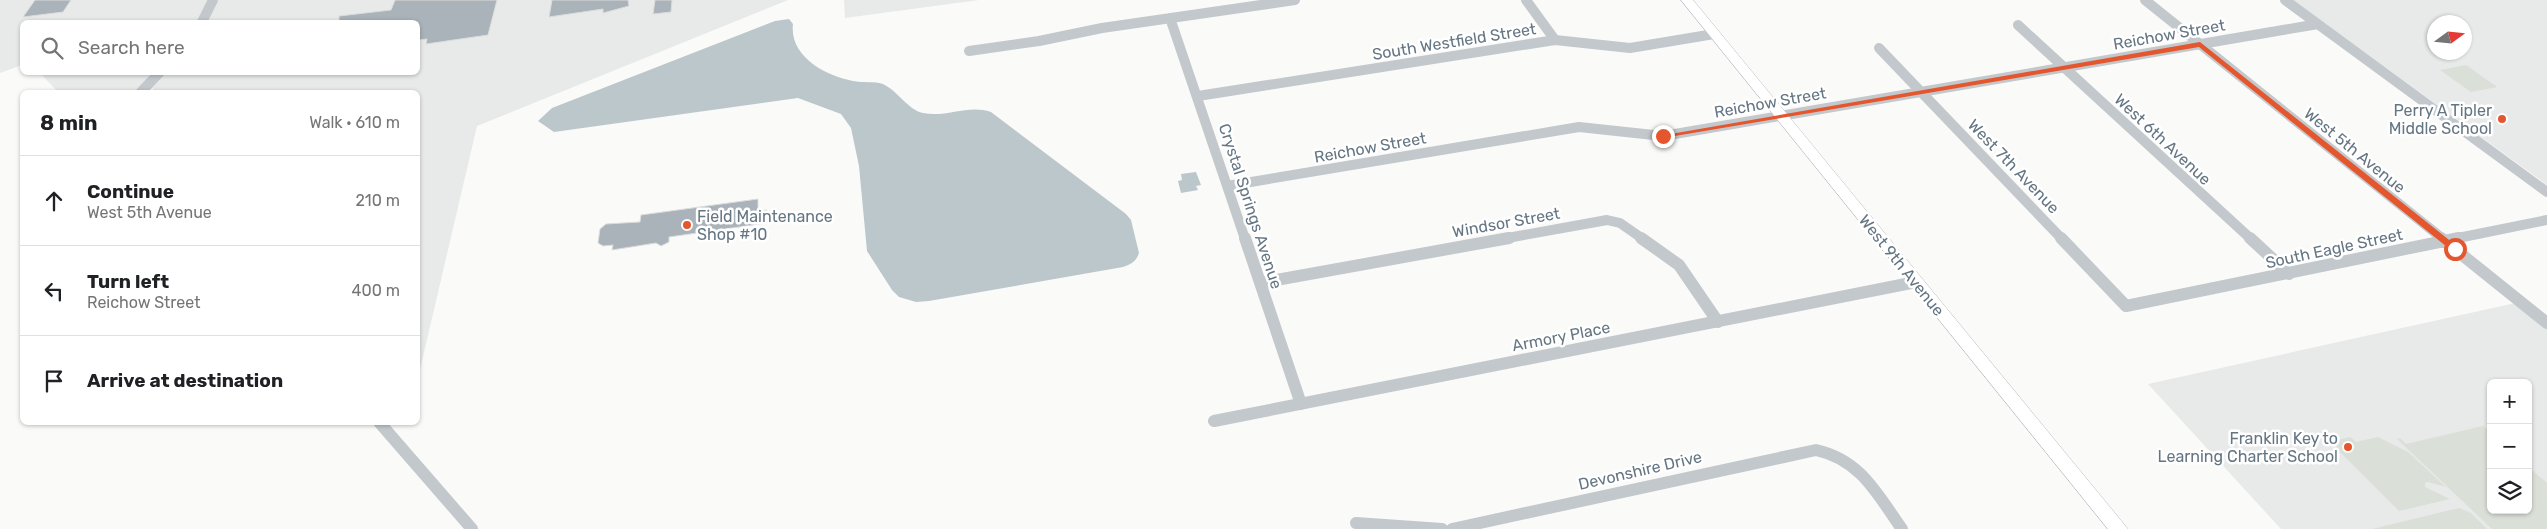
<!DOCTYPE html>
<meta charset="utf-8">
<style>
body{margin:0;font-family:Rubik,sans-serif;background:#f2f2f2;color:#202124}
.controls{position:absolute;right:15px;bottom:15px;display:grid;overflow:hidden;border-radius:8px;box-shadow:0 1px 4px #0004}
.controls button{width:45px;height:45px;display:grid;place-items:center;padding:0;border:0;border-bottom:1px solid #e0e0e0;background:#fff;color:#202124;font:25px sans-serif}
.compass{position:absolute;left:2427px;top:15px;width:45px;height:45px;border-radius:50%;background:#fff;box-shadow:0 1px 4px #0004;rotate:75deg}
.stop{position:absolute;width:15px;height:15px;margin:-11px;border:4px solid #e4572e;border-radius:50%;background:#fff}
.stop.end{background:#e4572e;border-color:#fff;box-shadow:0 1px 5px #0008}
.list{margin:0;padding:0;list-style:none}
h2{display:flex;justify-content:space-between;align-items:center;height:65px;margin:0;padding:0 20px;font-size:21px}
h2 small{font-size:16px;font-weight:400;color:#757577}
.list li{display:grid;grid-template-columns:32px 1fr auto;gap:15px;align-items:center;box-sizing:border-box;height:90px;padding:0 20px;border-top:1px solid #e0e0e0}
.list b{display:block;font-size:19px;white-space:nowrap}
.list p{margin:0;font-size:16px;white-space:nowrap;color:#757577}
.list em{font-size:16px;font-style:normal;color:#757577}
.icon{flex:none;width:28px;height:28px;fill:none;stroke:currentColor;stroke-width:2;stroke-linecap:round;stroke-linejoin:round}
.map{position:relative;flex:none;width:2547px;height:529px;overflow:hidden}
.search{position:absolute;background:#fff;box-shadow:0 1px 4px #0004;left:20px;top:20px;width:400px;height:55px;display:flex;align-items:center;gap:12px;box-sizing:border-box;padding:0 18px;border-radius:8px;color:#757577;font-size:19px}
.panel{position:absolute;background:#fff;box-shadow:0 1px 4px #0004;left:20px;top:90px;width:400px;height:335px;border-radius:8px}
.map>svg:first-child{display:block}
.built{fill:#e8e9e9;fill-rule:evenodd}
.green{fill:#dadfd7}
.water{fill:#bbc7cb}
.building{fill:#aab3b9;stroke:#dcdcda}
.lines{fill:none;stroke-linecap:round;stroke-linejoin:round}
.secondary-casing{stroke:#b3babf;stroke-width:1}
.minor-far1{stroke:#c3c8cc;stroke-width:10}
.minor{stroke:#c3c8cc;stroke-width:12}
.secondary{fill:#fff;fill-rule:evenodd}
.route{fill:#e4572e}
.poi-dot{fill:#e4572e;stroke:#fff;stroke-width:2}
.labels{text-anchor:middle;stroke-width:5;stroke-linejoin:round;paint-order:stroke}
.street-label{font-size:16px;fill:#657683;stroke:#fff}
.poi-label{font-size:16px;fill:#657683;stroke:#fff;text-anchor:end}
</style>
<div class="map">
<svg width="2547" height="529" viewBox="0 0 2547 529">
<rect width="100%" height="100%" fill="#fafaf8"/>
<!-- built -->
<path class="built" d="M0,0H788L477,126L418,378V92H151L154,88L132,92H58L40,73L418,72V22H22V65L0,73Z
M844,0H979L845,18Z
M2293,0H2547V185ZM2434,22H2464V52H2434Z
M2520,302L2547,323V529H2281L2148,384ZM2491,383H2528V510H2491Z"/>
<!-- green -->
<path class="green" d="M2466,65L2497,87L2471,92L2440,70Z
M2483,426L2491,433V510H2528V470H2532L2547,483V529H2492L2397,439L2400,438L2406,444Z
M2350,437L2356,442L2378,437L2408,452L2446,487L2428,482L2425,483V487L2450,499L2399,511L2330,442Z
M2459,508L2471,513L2487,529H2372Z"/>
<!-- water -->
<path class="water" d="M789,19L793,24C789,56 825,76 853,81C863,83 874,81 883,84C898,91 908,110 923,113C946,118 968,104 991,112L1126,214L1131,220L1139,253C1136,262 1131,264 1123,267L929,301L916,302L899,297L892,290L867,251L859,166L851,128L841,114L798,98L554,132L538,121L552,108L775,21Z
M1196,172L1201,185L1196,186L1198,190L1181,193L1178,181L1182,180L1181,174Z"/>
<!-- building -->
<path class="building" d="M35,0H71L63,12L23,17Z
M395,0H497L488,35L426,44L427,39L418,40V22H339V16L391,10Z
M552,0H628L629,6L603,13V9L549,17Z
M655,0H672L671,12L653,14Z
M758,199V211L767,210V223L669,237V242L661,246L656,243L612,250L613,245L603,246L598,243L600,229L606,224L640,222L641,215Z"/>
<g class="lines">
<defs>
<path id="secondary" d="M1681,0H1693L2128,529H2108Z"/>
</defs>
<!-- secondary casing -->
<use href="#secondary" class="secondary-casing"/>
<!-- minor-far1 -->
<path class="minor-far1" d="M1526,0L1555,40
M2145,0L2443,239
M2285,0L2547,192
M1170,18L1245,239
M202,22L213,0
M2018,25L2251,239
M1879,48L2062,239
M969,51L1039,41L1102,28L1295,0
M141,92L160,72
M1198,96L1555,40L1630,48L1714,34
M1227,186L1579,127L1663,136L2318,24
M1502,239L1607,220L1620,223L1643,239
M2453,239L2547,220"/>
<!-- minor -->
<path class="minor" d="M1245,238L1301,404
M1641,238L1679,265L1718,322
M2061,238L2126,306L2459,238
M2250,238L2289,274
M2441,238L2547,323
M1260,283L1509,238
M1214,421L1916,282
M379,422L472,529
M1356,523L1442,529
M1452,529L1816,450C1861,460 1877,494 1902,529"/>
<!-- secondary -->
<use href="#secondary" class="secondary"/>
</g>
<!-- route -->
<path class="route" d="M2200,42L2458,247V251H2452L2199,47L1663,138L1659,136Z"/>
<!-- markers -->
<g class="poi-dot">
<circle cx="2502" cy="119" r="5"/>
<circle cx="687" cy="225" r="5"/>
<circle cx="2348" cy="447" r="5"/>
</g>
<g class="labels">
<!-- street labels -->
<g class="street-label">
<text transform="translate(2169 34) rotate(-10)" y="6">Reichow Street</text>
<text transform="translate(1454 41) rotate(-9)" y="6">South Westfield Street</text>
<text transform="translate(1770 102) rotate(-10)" y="6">Reichow Street</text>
<text transform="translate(2163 139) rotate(43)" y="6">West 6th Avenue</text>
<text transform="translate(1370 147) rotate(-10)" y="6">Reichow Street</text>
<text transform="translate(2355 150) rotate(39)" y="6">West 5th Avenue</text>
<text transform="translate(2014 166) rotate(46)" y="6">West 7th Avenue</text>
<text transform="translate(1251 206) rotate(72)" y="6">Crystal Springs Avenue</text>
<text transform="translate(1506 222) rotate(-10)" y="6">Windsor Street</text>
<text transform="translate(2334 248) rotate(-12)" y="6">South Eagle Street</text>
<text transform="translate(1902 265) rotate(51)" y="6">West 9th Avenue</text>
<text transform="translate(1561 336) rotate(-11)" y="6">Armory Place</text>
<text transform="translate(1640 470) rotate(-13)" y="6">Devonshire Drive</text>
</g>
<!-- poi labels -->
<g class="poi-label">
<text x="2492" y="116">Perry A Tipler<tspan x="2492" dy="18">Middle School</tspan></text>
<text x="697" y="222" text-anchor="start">Field Maintenance<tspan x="697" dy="18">Shop #10</tspan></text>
<text x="2338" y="444">Franklin Key to<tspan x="2338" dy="18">Learning Charter School</tspan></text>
</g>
</g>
</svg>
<div class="controls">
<button>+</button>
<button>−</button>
<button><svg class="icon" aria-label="layers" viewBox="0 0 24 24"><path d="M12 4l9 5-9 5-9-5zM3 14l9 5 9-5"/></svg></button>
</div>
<svg class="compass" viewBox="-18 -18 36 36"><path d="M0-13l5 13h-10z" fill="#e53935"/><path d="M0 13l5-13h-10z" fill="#757577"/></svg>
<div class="stop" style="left:2455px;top:249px"></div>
<div class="stop end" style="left:1663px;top:136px"></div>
<div class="search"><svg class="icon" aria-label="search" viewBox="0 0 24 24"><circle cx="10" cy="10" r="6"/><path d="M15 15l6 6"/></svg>Search here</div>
<section class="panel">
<h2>8 min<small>Walk · 610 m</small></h2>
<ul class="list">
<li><svg class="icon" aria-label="ahead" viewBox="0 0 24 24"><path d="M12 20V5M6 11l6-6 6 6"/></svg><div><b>Continue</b><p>West 5th Avenue</p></div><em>210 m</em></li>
<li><svg class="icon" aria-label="left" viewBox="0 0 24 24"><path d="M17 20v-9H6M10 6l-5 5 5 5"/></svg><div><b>Turn left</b><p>Reichow Street</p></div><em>400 m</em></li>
<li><svg class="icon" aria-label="arrive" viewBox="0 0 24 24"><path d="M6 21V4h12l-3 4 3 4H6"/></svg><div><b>Arrive at destination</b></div></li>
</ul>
</section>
</div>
